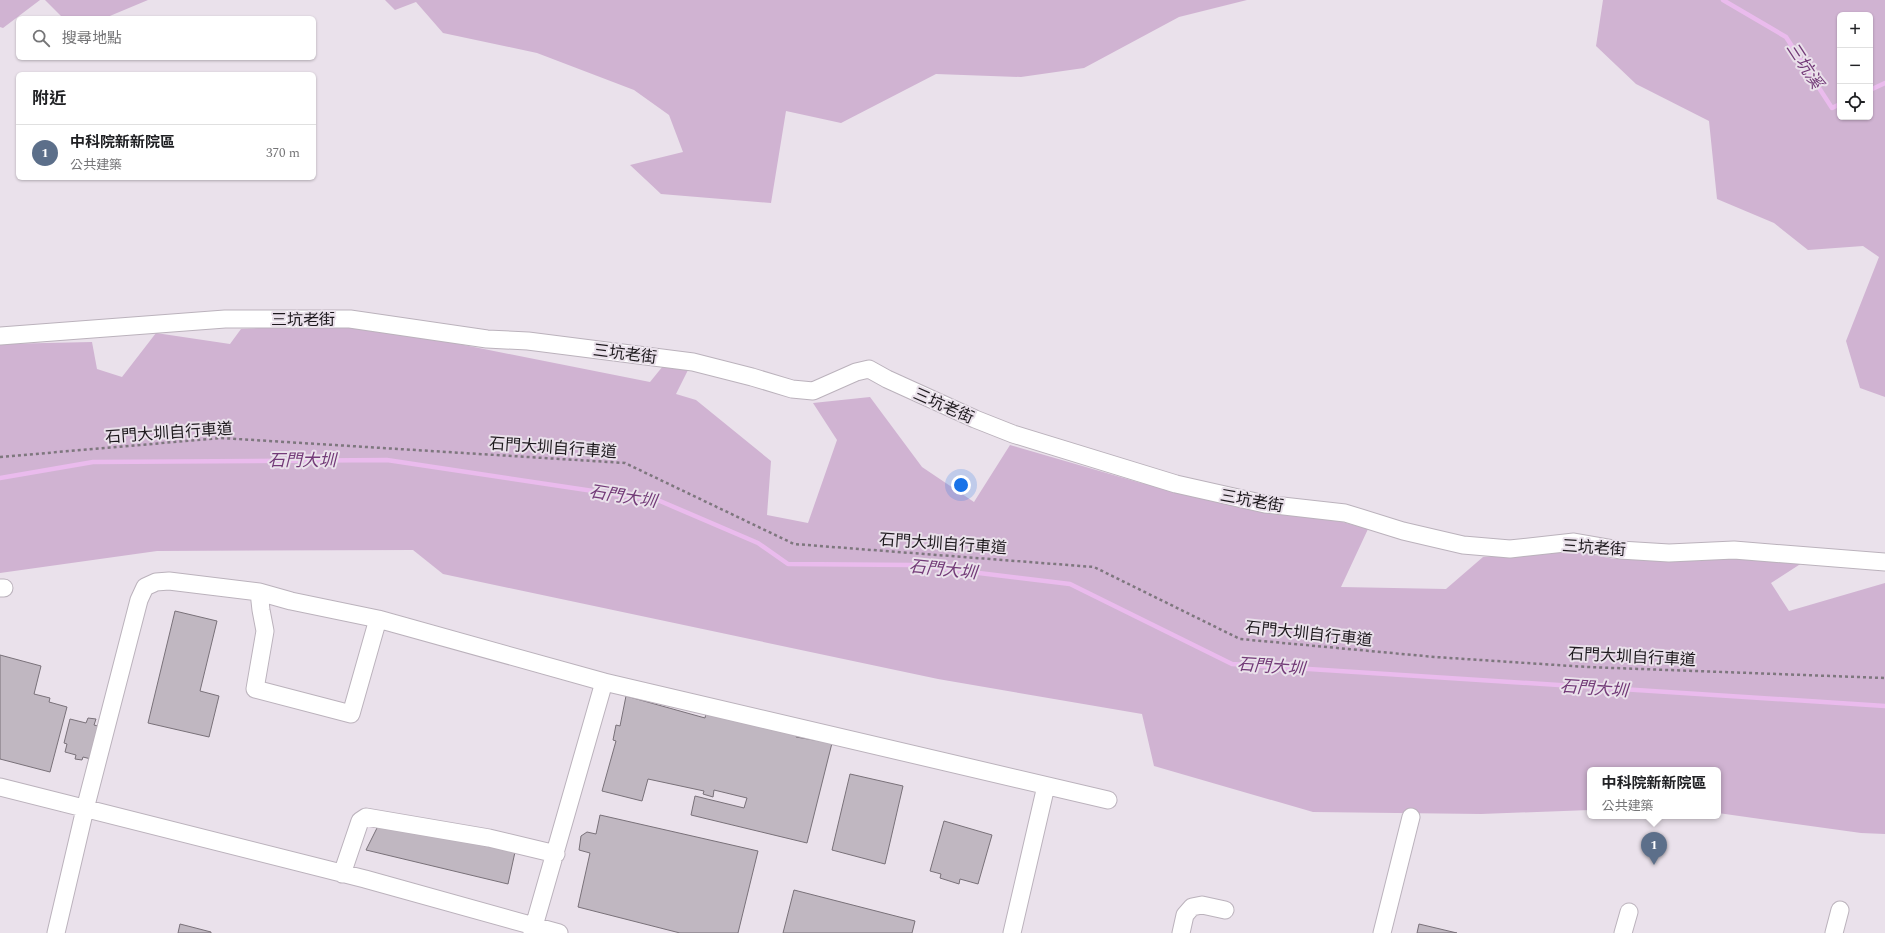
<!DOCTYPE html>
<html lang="zh-TW">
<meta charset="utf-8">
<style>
body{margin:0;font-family:Spectral,"Noto Sans TC",serif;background:#f2f2f2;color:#202124}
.controls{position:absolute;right:12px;top:12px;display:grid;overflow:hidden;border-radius:6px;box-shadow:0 1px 3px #0004}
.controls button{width:36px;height:36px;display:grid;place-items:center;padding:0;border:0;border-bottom:1px solid #e0e0e0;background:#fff;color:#202124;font:20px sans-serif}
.you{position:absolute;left:961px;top:485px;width:14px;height:14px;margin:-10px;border:3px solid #fff;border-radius:50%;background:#1a73e8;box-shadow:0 0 0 6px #1a73e833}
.badge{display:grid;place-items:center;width:26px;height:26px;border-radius:50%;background:#993aa3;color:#fff;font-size:13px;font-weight:700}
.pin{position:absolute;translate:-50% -33px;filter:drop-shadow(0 1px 2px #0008)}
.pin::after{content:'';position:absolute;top:21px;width:14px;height:12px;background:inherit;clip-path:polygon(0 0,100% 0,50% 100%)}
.popup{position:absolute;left:1587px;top:767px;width:134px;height:52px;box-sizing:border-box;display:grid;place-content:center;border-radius:6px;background:#fff;filter:drop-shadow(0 1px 3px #0005);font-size:13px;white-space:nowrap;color:#757577}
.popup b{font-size:15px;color:#202124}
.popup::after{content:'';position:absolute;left:50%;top:100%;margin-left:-8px;border:8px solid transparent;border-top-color:#fff}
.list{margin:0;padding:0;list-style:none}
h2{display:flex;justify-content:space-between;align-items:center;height:52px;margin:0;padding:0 16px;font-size:17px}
h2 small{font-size:13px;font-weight:400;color:#757577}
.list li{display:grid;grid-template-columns:26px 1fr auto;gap:12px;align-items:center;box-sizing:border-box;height:56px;padding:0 16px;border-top:1px solid #e0e0e0}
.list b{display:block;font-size:15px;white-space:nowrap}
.list p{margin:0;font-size:13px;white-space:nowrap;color:#757577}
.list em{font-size:13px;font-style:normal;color:#757577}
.icon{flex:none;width:22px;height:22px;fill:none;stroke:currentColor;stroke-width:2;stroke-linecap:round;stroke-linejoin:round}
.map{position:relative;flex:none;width:1885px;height:933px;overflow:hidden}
.search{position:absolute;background:#fff;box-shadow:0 1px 3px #0004;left:16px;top:16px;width:300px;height:44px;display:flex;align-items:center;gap:10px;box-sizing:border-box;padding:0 14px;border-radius:6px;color:#757577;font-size:15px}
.panel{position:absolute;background:#fff;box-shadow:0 1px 3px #0004;left:16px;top:72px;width:300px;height:108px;border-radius:6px}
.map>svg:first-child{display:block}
.green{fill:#d0b3d2;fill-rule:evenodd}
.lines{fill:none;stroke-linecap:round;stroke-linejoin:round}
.stream{stroke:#eabbed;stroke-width:4.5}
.building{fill:#c0b7c1;stroke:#797179}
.minor-casing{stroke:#bbb2bc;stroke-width:19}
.path{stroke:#7e777e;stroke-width:2.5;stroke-dasharray:3 3;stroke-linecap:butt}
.minor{stroke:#fff;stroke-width:17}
.labels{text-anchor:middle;stroke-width:4;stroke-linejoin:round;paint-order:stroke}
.street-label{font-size:16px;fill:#1d191d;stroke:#eae1eb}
.water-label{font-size:17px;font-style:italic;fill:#733b78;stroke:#eae1eb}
</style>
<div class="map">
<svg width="1885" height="933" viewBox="0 0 1885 933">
<rect width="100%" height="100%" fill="#eae1eb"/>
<!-- green -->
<path class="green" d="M0,0H40L3,28L0,27Z
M45,0H148L105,18H63Z
M385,0H1247L1179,17L1084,68L1021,77L936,74L841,123L786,111L771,203L661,194L630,165L683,152L669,115L634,90L537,53L443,33L416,2L395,10Z
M1603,0H1885V397L1860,388L1846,341L1879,257L1863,246L1808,250L1774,223L1717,199L1709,121L1636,84L1596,46ZM1840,15H1870V117H1840Z
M334,324L454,343L650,382L663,366L689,368L676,394L696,400L771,461L767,515L808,523L837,440L813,403L870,397L922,467L974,502L1010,445L1141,483L1328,518L1368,529L1341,587L1446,589L1483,557L1569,550L1614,559L1733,558L1802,563L1771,583L1789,611L1885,583V834L1861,833L1718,813V770H1590V810L1481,814L1313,812L1154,766L1142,714L938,679L443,574L413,550L157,551L0,573V344L92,342L97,369L122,377L156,333L230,344L241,329Z"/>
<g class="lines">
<!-- stream -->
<path class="stream" d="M1723,0L1786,37L1832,108L1840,104
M1870,90L1885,83
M0,478L93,462L387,460L660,501L758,543L788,564L913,565L1070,584L1232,664L1885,706"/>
</g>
<!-- building -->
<path class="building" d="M175,611L217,621L200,691L219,696L209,737L148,723Z
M0,655L41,666L34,694L50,698L49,702L67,707L50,772L0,759Z
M626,696L705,718L707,709L798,731L796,737L832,743L807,843L691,815L695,796L744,808L747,798L714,790L713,797L703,794L704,791L648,779L642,801L602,791L616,741L613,740L616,725L620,726Z
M88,718L96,719L94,725L102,727L95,760L83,757L82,760L75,759L76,755L65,752L67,744L64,743L70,719L86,723Z
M850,774L903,786L885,864L832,850Z
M600,815L758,851L738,933H680L578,907L590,853L579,850L581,836L587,832L596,834Z
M944,821L992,835L978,884L960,879L959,884L940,878L941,874L930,871Z
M379,824L515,852L508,884L366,850Z
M794,890L915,921L912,933H783Z
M180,924L211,932V933H178Z
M1419,924L1457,933H1417Z"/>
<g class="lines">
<defs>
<path id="minor" d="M0,336L225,319H350L487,339L528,341L693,362L752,377L792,389L813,391L856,372L869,369L887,379L975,419L1013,434L1176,484L1265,504L1345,513L1403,531L1463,545L1510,549L1574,542L1620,550L1669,553L1734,550L1885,562
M0,588H4
M259,592L261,610L265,631L255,689L351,714L378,619
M0,787L365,879L559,933
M342,874L360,821L366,817L489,838L556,854
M56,933L85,809L139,600L145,587L156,582L169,581L259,592L291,601L378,619L604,682L1108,800
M532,933L604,682
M1012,933L1046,786
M1181,933L1185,915L1192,907L1202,905L1225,910
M1382,933L1411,817
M1623,933L1629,912
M1834,933L1840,910"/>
</defs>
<!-- minor casing -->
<use href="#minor" class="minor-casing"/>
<!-- path -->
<path class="path" d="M0,457L221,438L625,463L794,544L1094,567L1240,639L1435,657L1587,667L1885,678"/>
<!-- minor -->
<use href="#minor" class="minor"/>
</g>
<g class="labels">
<!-- street labels -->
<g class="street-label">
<text x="303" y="325">三坑老街</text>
<text transform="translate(625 353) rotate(7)" y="6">三坑老街</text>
<text transform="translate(944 405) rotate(24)" y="6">三坑老街</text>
<text transform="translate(169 432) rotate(-4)" y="6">石門大圳自行車道</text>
<text transform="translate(553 447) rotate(4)" y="6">石門大圳自行車道</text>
<text transform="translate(1252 500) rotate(10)" y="6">三坑老街</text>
<text transform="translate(943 543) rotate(4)" y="6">石門大圳自行車道</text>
<text transform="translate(1594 547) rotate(4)" y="6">三坑老街</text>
<text transform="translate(1309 633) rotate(6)" y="6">石門大圳自行車道</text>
<text transform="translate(1632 656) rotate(3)" y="6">石門大圳自行車道</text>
</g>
<!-- water labels -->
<g class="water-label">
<text transform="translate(1805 65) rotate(57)" y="6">三坑溪</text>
<text x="302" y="466">石門大圳</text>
<text transform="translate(623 496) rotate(9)" y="6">石門大圳</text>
<text transform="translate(943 569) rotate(6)" y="6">石門大圳</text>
<text transform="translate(1271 666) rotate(4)" y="6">石門大圳</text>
<text transform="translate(1594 688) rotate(4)" y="6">石門大圳</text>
</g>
</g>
</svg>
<div class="controls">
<button>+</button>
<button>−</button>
<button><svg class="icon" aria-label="locate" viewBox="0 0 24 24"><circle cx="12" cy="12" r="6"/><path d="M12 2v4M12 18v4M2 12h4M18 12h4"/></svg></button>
</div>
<div class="you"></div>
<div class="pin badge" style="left:1654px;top:865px;background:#5c6f8a">1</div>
<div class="popup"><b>中科院新新院區</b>公共建築</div>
<div class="search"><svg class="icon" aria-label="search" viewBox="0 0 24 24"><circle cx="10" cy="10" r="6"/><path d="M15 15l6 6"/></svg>搜尋地點</div>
<section class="panel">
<h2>附近<small></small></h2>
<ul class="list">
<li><span class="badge" style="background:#5c6f8a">1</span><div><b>中科院新新院區</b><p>公共建築</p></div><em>370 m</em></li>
</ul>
</section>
</div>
